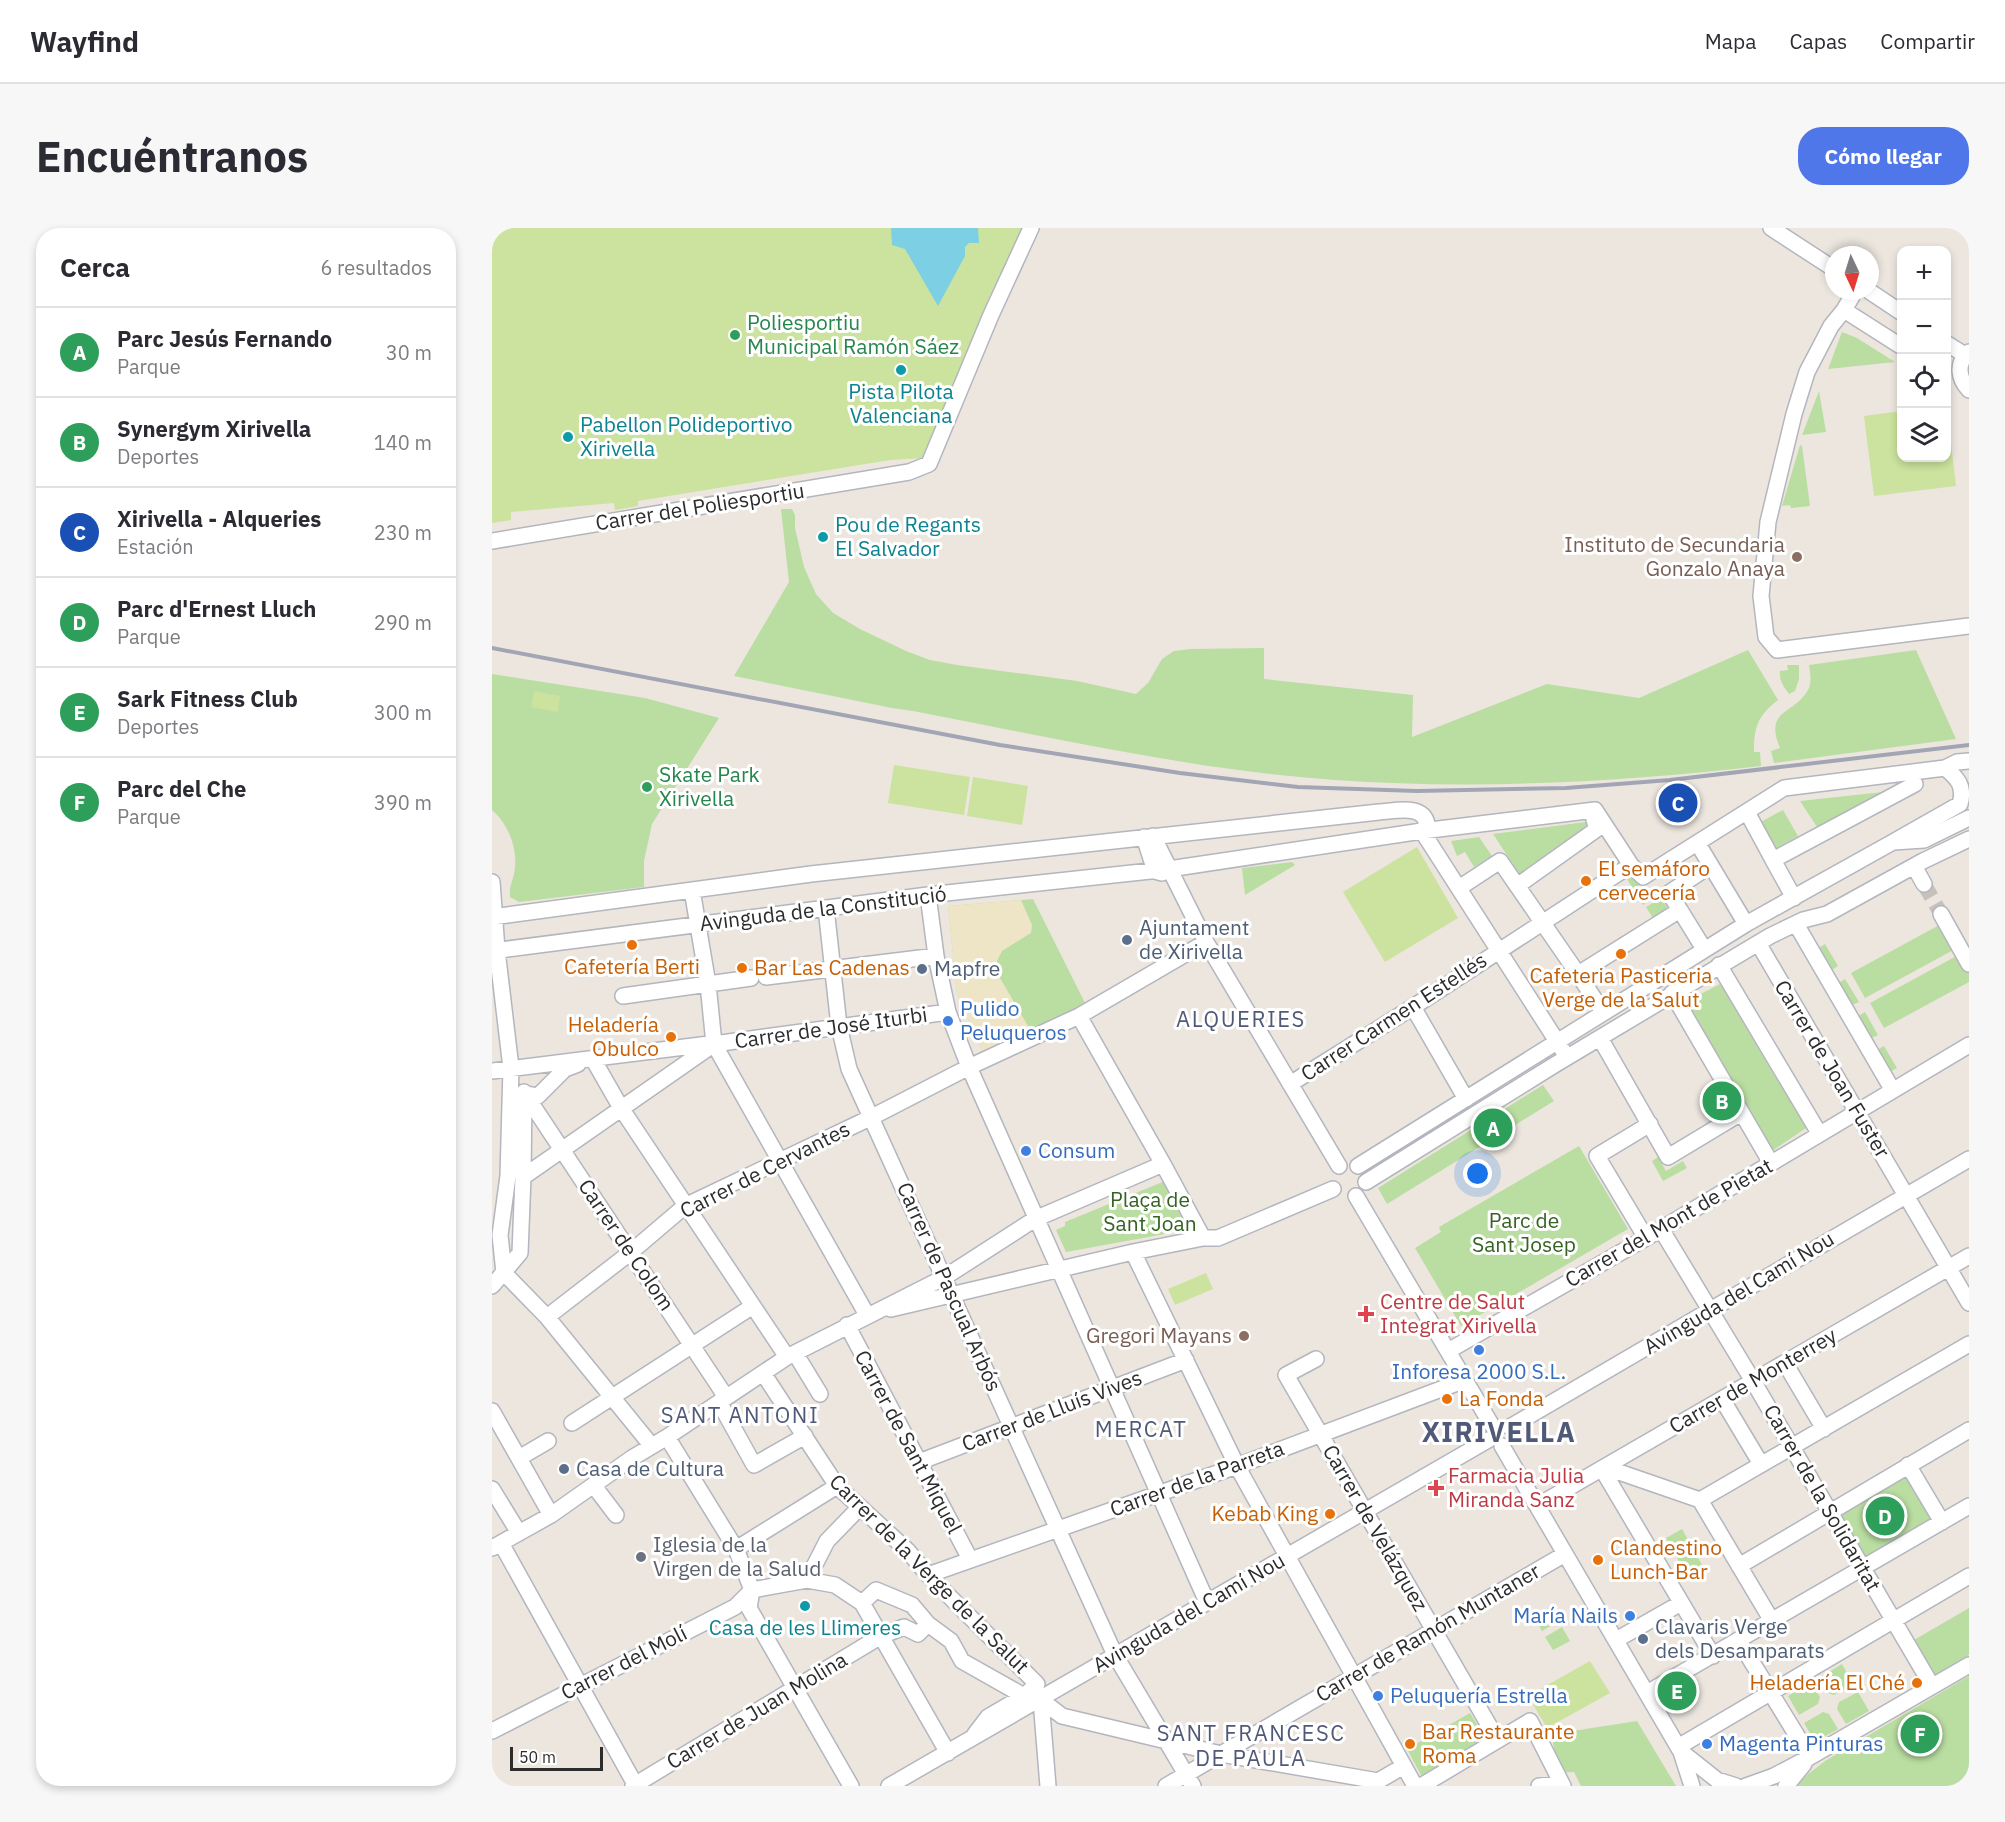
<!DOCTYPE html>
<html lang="es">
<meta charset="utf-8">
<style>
body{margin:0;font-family:"IBM Plex Sans",sans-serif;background:#f7f7f7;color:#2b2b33}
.controls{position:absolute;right:18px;top:18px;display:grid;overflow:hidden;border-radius:12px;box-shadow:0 3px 9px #0003}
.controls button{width:54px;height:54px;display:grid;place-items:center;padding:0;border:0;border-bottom:2px solid #e1e1e2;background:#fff;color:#2b2b33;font:30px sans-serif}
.compass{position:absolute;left:1333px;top:18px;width:54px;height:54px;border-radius:50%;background:#fff;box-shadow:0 3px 9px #0003;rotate:176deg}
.scale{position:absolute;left:18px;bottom:15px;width:93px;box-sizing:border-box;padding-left:6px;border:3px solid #2c2c2c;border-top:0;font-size:16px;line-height:21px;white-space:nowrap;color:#2c2c2c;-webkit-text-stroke:4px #fff;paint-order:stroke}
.you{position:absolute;left:986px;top:946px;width:21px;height:21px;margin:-15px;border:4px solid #fff;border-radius:50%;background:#1a73e8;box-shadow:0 0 0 9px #1a73e833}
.badge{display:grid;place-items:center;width:39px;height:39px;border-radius:50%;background:#5077e9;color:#fff;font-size:20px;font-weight:700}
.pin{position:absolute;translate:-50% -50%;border:3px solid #fff;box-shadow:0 2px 6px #0006}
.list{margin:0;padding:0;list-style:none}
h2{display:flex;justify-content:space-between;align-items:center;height:78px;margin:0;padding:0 24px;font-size:26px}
h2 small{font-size:20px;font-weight:400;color:#7c7c81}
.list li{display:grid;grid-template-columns:39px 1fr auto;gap:18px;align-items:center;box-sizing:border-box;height:90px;padding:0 24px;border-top:2px solid #e1e1e2}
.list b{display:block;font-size:22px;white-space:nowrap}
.list p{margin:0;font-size:20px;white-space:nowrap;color:#7c7c81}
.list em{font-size:20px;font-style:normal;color:#7c7c81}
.icon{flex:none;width:33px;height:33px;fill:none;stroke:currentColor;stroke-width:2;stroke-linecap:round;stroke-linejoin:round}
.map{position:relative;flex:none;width:1477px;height:1558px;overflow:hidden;border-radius:24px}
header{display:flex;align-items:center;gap:36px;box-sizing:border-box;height:84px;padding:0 30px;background:#fff;border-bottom:2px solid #e1e1e2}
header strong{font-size:28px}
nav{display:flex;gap:33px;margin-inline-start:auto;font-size:21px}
.intro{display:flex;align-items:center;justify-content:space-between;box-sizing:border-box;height:144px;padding:0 36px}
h1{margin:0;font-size:42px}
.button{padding:15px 27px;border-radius:24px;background:#5077e9;color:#fff;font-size:21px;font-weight:700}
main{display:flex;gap:36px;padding:0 36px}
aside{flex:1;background:#fff;border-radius:24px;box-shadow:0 3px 9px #0003}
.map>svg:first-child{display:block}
.green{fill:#badda1}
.sand{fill:#ede5c6}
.pitch{fill:#cbe39e}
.water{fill:#7dcfe3}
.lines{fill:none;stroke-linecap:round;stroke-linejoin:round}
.minor-tunnel{stroke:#c6c1bb;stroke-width:15;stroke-dasharray:15 8;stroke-linecap:butt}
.minor-casing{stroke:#b3b6be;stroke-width:18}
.minor{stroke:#fff;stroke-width:15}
.rail{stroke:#a2a6b4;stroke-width:4}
.leisure-dot{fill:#2e9e5b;stroke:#fff;stroke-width:2}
.culture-dot{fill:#0f9aa8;stroke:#fff;stroke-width:2}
.education-dot{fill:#8d6e63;stroke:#fff;stroke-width:2}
.food-dot{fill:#e8710a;stroke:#fff;stroke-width:2}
.service-dot{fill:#5c6f8a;stroke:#fff;stroke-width:2}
.shop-dot{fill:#3f7fe0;stroke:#fff;stroke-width:2}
.health-dot{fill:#e0444e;stroke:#fff;stroke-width:2}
.worship-dot{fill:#6b7280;stroke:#fff;stroke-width:2}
.labels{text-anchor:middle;stroke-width:6;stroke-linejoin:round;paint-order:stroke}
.leisure-label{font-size:21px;fill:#27864d;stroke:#fff;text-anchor:start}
.culture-label{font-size:21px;fill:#0d838f;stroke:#fff}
.street-label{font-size:21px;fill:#2c2c2c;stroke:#fff}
.education-label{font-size:21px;fill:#785e54;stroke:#fff;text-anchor:end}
.food-label{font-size:21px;fill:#c56008;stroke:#fff;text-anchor:start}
.service-label{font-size:21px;fill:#4e5e75;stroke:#fff;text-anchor:start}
.shop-label{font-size:21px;fill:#366cbe;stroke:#fff;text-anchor:start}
.park-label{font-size:21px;fill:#346322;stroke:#fff}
.health-label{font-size:21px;fill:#be3a42;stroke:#fff;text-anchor:start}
.worship-label{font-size:21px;fill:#5b616d;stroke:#fff;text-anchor:start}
.neighbourhood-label{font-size:22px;letter-spacing:1.5px;fill:#505a78;stroke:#fff}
.district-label{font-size:27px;font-weight:bold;letter-spacing:1.5px;fill:#505a78;stroke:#fff}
</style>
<header>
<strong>Wayfind</strong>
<nav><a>Mapa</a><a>Capas</a><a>Compartir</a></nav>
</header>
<div class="intro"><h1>Encuéntranos</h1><a class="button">Cómo llegar</a></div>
<main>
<aside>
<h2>Cerca<small>6 resultados</small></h2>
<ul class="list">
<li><span class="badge" style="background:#2e9e5b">A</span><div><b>Parc Jesús Fernando</b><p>Parque</p></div><em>30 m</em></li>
<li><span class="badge" style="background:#2e9e5b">B</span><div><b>Synergym Xirivella</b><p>Deportes</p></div><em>140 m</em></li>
<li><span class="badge" style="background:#1a4fb4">C</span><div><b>Xirivella - Alqueries</b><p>Estación</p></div><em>230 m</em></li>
<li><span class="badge" style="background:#2e9e5b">D</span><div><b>Parc d'Ernest Lluch</b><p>Parque</p></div><em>290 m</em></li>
<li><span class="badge" style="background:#2e9e5b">E</span><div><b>Sark Fitness Club</b><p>Deportes</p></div><em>300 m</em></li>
<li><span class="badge" style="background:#2e9e5b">F</span><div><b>Parc del Che</b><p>Parque</p></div><em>390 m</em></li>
</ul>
</aside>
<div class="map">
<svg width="1477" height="1558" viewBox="0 0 1477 1558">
<rect width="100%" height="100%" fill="#ece6df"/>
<!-- green -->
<path class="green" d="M1350,104L1365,110L1403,134L1336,141Z
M1327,163L1334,204L1310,207Z
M1308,217L1310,218L1318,278L1299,280L1298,277L1290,278Z
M289,281H300L303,287V300L312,339L324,366L341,385L368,401L414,423L438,432L465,437L585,453L644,466L656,455L670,431L682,423L698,421L772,420V451L921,467L920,509L1055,456L1147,470L1256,422L1286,472C1265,488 1262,500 1262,524H1268L1269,538C1127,554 986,562 843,552C701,542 561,510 421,483L400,480L242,448L297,354Z
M1424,422L1464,511L1282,535L1279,523L1288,520C1271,480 1304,487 1317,460C1320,453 1318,444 1317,437Z
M1295,437H1307V451L1303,463L1297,466C1292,459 1287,453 1288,443L1296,442Z
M0,446L153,470L227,490L160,596L152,633V659L27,674L18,669C17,659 20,655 22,646C27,624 17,596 0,582Z
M1391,564L1325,599L1308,573Z
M1291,582L1306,608L1279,623L1265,596Z
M1094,594L1098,595L1028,647L1001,606Z
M987,609L1000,628L982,639L973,624L965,628L959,613Z
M800,634L803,637L753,667L750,640Z
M1141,648L1153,667L1164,660L1168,666L1151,677L1135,651Z
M1169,670L1177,683L1162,692L1154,679Z
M541,671L594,777L491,825L465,766L456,678Z
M1451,695L1465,720L1373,770L1359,745Z
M1333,716L1346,738L1338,743L1325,721Z
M1470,725L1477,738V754L1392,800L1378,775Z
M1353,751L1367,774L1358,778L1345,756Z
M1228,756L1314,900L1280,923L1195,773Z
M1373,784L1386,807L1378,811L1365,789Z
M1392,818L1405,840L1396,845L1383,823Z
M1051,857L1062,873L895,976L886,960Z
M1087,918L1136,1001L969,1098L923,1020L949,1004L947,999Z
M1166,929L1174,943L1191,933L1195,940L1171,953L1160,933Z
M673,953L695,1002L574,1024L564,1002L573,998V994Z
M1413,1245L1441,1292L1374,1331L1346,1285Z
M1190,1301L1214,1344L1198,1353L1174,1310Z
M1058,1379L1067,1393L1050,1403L1042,1389Z
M1477,1380V1427L1456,1439L1458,1443L1443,1449L1422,1412Z
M1070,1399L1078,1413L1061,1422L1053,1409Z
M1350,1436L1361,1456L1342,1467L1336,1465L1327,1450Z
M1477,1448V1558H1304L1315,1547L1333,1533Z
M1319,1454L1328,1469L1326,1476L1307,1487L1296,1468Z
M1366,1464L1377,1483L1354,1496L1345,1481L1347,1474Z
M1331,1484L1337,1486L1346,1501L1323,1514L1312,1495Z
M978,1485L994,1511L930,1549L915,1521Z
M1145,1493L1184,1558H1089L1082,1544L1065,1545L1061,1514L1055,1507Z"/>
<!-- sand -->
<path class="sand" d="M529,672L540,697L539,705L510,723L505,733V745L539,803L491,825L465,766L456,678Z"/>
<!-- pitch -->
<path class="pitch" d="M0,0H531L434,230L398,232L146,273V278L123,282L122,275L19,284V292L0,295Z
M1455,181L1464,258L1382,268L1372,188L1409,183L1410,230H1454Z
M42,463L68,468L66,484L39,479Z
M402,537L478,549L472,587L396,575Z
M481,549L536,558L530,597L475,588Z
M925,619L966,690L893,734L851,664Z
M714,1045L721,1061L683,1077L676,1061Z
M1098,1433L1118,1465L1055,1500L1036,1468Z"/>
<!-- water -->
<path class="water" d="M399,0H486L487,15H477L473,19V28L446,78L413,21L400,17Z"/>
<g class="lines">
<!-- minor-tunnel -->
<path class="minor-tunnel" d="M1432,656L1449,686"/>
<defs>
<path id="minor" d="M1279,0L1342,41
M1363,63L1352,82L1339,98L1315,144L1302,186L1276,294L1269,368L1274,409L1285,422L1477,398
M1377,63L1410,85
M1352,82L1410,119
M1454,115L1473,127
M1477,124C1464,135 1466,150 1477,162
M0,313L417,244L437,236L499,87L539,0
M1453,540L1465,534L1477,533
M1255,584L1281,632
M661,608L714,714L847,938
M652,609L663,643L670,645
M1206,616L1254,696
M1422,638L1432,656
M0,654L5,722L19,840L16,948L8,1007L12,1045
M1025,658L1105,601L1102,592
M967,660L1008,633L1086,746
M200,662L216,756L222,816L375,1087
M436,667L444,728L456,784L477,839L715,1374
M1302,670L1281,632L1423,556
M334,680L347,798L357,841L623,1427L701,1558
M1188,682L1212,721
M1449,686L1477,736
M0,689L319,646L887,584C904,583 931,576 935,596L930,603L677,641L436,667L0,723
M1304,696L1400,861
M1266,715L1477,1075
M1227,737L1327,905
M274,749L444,728
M1180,765L1279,935
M131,768L259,750
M921,779L974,871
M1111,784L1086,746L1188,682L1177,665L1210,643
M587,788L671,936L711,1010
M1108,810L1176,929L1249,885
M1075,829L930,603L1103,582L1139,637L1151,649L1292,560L1453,540C1466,550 1473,559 1468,576L1401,614
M101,831L129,880L295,1129
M0,843L217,816
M798,856L921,779L1139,637
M33,866L234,1169
M33,866L46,868L73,841L86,836
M866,938L1254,696L1401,614L1432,612L1477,590
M31,949L222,816L456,784
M874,954L1064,836L1278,708L1311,692L1335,686L1431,633L1477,611
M864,968L999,1196
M1169,1001L1261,1153L1440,1458
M1154,1010L1105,928L1158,896
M641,1024L745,1238L923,1558
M12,1045L55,1089L159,1217
M0,1058L28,1025L31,949L32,864
M399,1081L641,1024L711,1010H726L841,961
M55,1089L139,1024L193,978L380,889L477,839L587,788L714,714
M355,1097L478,1331
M956,1123L1154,1010L1477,817
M303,1125L328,1166
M824,1131L794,1147L1002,1506L1001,1514
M1293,1135L1332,1201
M271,1145L345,1258L416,1323L436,1347L545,1456L532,1468L496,1489L483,1506
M1230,1171L1269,1236
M227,1174L262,1237L313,1208
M0,1183L59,1287
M80,1195L261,1078
M1018,1199L1477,931
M175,1209L244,1321L260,1362
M1010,1218L1189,1524L1200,1558
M27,1230L56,1213
M427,1234L694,1132
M1416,1237L1450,1294
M1110,1241L1124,1243L1208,1272L1280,1393
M1110,1241L1221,1428
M102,1258L124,1287
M0,1261L27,1305
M1208,1272L1477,1116
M1045,1278L1477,1028
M9,1315L144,1558
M0,1320L59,1287L140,1230L175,1209L295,1129L453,1049L543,991L671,936
M244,1321L345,1258
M1247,1338L1477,1202
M436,1347L745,1238L973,1152
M315,1352L335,1313L368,1279
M260,1362L315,1352L343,1357L370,1375L456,1525
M260,1362L257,1380L359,1558
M370,1375L384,1362L420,1377L436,1396
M1124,1412L1189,1375
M1247,1413L1318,1529
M1155,1465L1477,1278
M549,1472L570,1488L729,1526L886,1553L912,1538
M549,1472L556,1558
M0,1503L243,1379L260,1362
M1186,1519L1477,1348
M1191,1525L1225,1552L1244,1558
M141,1558L389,1408L412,1399L426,1406L436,1396L459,1413L470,1433L532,1468
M397,1558L996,1212
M674,1558L1073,1326
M929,1558L1038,1493L1071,1558
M1047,1558L1070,1556
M1254,1558L1282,1548L1318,1529L1477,1437
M1294,1558L1312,1536"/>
</defs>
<!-- minor casing -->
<use href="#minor" class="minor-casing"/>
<!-- minor -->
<use href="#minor" class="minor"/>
<!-- rail -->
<path class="rail" d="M0,420L508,517L688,545L806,559L925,563L1074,560L1178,552L1477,517"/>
</g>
<!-- markers -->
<g class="leisure-dot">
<circle cx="243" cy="107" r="6"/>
<circle cx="155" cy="559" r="6"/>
</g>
<g class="culture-dot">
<circle cx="409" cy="142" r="6"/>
<circle cx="76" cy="209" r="6"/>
<circle cx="331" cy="309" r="6"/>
<circle cx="313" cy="1378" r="6"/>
</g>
<g class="education-dot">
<circle cx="1305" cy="329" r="6"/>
<circle cx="752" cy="1108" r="6"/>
</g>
<g class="food-dot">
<circle cx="1094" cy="653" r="6"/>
<circle cx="140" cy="717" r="6"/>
<circle cx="1129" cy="726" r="6"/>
<circle cx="250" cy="740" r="6"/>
<circle cx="179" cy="809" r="6"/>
<circle cx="955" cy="1171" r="6"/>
<circle cx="838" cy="1286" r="6"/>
<circle cx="1106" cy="1332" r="6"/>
<circle cx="1425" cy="1455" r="6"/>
<circle cx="918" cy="1516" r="6"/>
</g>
<g class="service-dot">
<circle cx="635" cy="712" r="6"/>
<circle cx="430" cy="741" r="6"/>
<circle cx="72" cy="1241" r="6"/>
<circle cx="1151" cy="1411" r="6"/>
</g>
<g class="shop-dot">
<circle cx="456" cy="793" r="6"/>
<circle cx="534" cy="923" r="6"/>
<circle cx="987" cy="1122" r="6"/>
<circle cx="1138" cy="1388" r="6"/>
<circle cx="886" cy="1468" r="6"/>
<circle cx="1215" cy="1516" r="6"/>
</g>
<g class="health-dot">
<path d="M871 1077h6v6h6v6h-6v6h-6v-6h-6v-6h6z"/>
<path d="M941 1251h6v6h6v6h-6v6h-6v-6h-6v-6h6z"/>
</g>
<circle class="worship-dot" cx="149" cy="1329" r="6"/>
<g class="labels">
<!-- leisure labels -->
<g class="leisure-label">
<text x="255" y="102">Poliesportiu<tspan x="255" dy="24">Municipal Ramón Sáez</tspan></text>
<text x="167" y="554">Skate Park<tspan x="167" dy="24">Xirivella</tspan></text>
</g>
<!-- culture labels -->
<g class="culture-label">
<text x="409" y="171">Pista Pilota<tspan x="409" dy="24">Valenciana</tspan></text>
<text x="88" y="204" text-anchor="start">Pabellon Polideportivo<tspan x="88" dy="24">Xirivella</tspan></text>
<text x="343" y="304" text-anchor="start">Pou de Regants<tspan x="343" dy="24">El Salvador</tspan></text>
<text x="313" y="1407">Casa de les Llimeres</text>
</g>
<!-- street labels -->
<g class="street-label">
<text transform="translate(208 279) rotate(-9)" y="7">Carrer del Poliesportiu</text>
<text transform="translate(331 681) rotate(-7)" y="7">Avinguda de la Constitució</text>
<text transform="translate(902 789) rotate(-33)" y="7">Carrer Carmen Estellés</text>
<text transform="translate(339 800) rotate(-8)" y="7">Carrer de José Iturbi</text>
<text transform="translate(1340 841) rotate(59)" y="7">Carrer de Joan Fuster</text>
<text transform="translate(273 942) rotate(-27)" y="7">Carrer de Cervantes</text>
<text transform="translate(1177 995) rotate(-30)" y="7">Carrer del Mont de Pietat</text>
<text transform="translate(134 1017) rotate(56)" y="7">Carrer de Colom</text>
<text transform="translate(457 1059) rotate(66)" y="7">Carrer de Pascual Arbós</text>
<text transform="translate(1247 1065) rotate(-31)" y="7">Avinguda del Camí Nou</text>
<text transform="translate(1261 1153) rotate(-30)" y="7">Carrer de Monterrey</text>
<text transform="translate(560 1183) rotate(-21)" y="7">Carrer de Lluís Vives</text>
<text transform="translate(416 1214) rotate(62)" y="7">Carrer de Sant Miquel</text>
<text transform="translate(705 1251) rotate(-20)" y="7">Carrer de la Parreta</text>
<text transform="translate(1330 1270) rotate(60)" y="7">Carrer de la Solidaritat</text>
<text transform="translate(883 1300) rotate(60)" y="7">Carrer de Velázquez</text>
<text transform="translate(437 1346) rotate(45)" y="7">Carrer de la Verge de la Salut</text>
<text transform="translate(697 1385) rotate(-30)" y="7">Avinguda del Camí Nou</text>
<text transform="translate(936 1405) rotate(-30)" y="7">Carrer de Ramón Muntaner</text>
<text transform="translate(132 1435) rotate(-27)" y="7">Carrer del Molí</text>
<text transform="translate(265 1483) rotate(-31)" y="7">Carrer de Juan Molina</text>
</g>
<!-- education labels -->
<g class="education-label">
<text x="1293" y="324">Instituto de Secundaria<tspan x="1293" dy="24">Gonzalo Anaya</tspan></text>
<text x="740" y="1115">Gregori Mayans</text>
</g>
<!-- food labels -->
<g class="food-label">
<text x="1106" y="648">El semáforo<tspan x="1106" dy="24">cervecería</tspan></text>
<text x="140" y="746" text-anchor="middle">Cafetería Berti</text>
<text x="262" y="747">Bar Las Cadenas</text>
<text x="1129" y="755" text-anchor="middle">Cafeteria Pasticeria<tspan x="1129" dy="24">Verge de la Salut</tspan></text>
<text x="167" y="804" text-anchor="end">Heladería<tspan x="167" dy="24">Obulco</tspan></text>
<text x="967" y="1178">La Fonda</text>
<text x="826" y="1293" text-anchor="end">Kebab King</text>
<text x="1118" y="1327">Clandestino<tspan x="1118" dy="24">Lunch-Bar</tspan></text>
<text x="1413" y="1462" text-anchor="end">Heladería El Ché</text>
<text x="930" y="1511">Bar Restaurante<tspan x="930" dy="24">Roma</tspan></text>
</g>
<!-- service labels -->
<g class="service-label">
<text x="647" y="707">Ajuntament<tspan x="647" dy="24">de Xirivella</tspan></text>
<text x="442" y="748">Mapfre</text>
<text x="84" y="1248">Casa de Cultura</text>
<text x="1163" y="1406">Clavaris Verge<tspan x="1163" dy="24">dels Desamparats</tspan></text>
</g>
<!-- shop labels -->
<g class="shop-label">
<text x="468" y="788">Pulido<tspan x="468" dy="24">Peluqueros</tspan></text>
<text x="546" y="930">Consum</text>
<text x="987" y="1151" text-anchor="middle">Inforesa 2000 S.L.</text>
<text x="1126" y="1395" text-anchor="end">María Nails</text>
<text x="898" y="1475">Peluquería Estrella</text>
<text x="1227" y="1523">Magenta Pinturas</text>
</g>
<!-- park labels -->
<g class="park-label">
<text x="658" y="979">Plaça de<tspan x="658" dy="24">Sant Joan</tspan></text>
<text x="1032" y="1000">Parc de<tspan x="1032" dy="24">Sant Josep</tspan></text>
</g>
<!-- health labels -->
<g class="health-label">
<text x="888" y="1081">Centre de Salut<tspan x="888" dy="24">Integrat Xirivella</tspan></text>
<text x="956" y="1255">Farmacia Julia<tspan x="956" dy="24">Miranda Sanz</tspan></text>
</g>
<!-- worship labels -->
<g class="worship-label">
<text x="161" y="1324">Iglesia de la<tspan x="161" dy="24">Virgen de la Salud</tspan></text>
</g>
<!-- neighbourhood labels -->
<g class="neighbourhood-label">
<text x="749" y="799">ALQUERIES</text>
<text x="248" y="1195">SANT ANTONI</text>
<text x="649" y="1209">MERCAT</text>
<text x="759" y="1513">SANT FRANCESC<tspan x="759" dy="25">DE PAULA</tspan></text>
</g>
<!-- district labels -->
<g class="district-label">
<text x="1007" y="1214">XIRIVELLA</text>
</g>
</g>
</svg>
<div class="controls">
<button>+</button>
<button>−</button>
<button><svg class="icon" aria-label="locate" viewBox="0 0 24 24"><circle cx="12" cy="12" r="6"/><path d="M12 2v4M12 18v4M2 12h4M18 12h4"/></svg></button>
<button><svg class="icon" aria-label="layers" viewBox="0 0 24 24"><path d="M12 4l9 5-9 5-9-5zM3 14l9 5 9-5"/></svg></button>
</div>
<svg class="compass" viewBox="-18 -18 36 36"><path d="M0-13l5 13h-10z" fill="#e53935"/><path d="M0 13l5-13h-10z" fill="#7c7c81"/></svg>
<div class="scale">50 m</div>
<div class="you"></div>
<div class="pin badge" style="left:1001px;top:900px;background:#2e9e5b">A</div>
<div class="pin badge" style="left:1230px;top:873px;background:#2e9e5b">B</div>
<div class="pin badge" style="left:1186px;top:575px;background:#1a4fb4">C</div>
<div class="pin badge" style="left:1393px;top:1288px;background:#2e9e5b">D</div>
<div class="pin badge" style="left:1185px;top:1463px;background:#2e9e5b">E</div>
<div class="pin badge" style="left:1428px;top:1506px;background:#2e9e5b">F</div>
</div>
</main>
